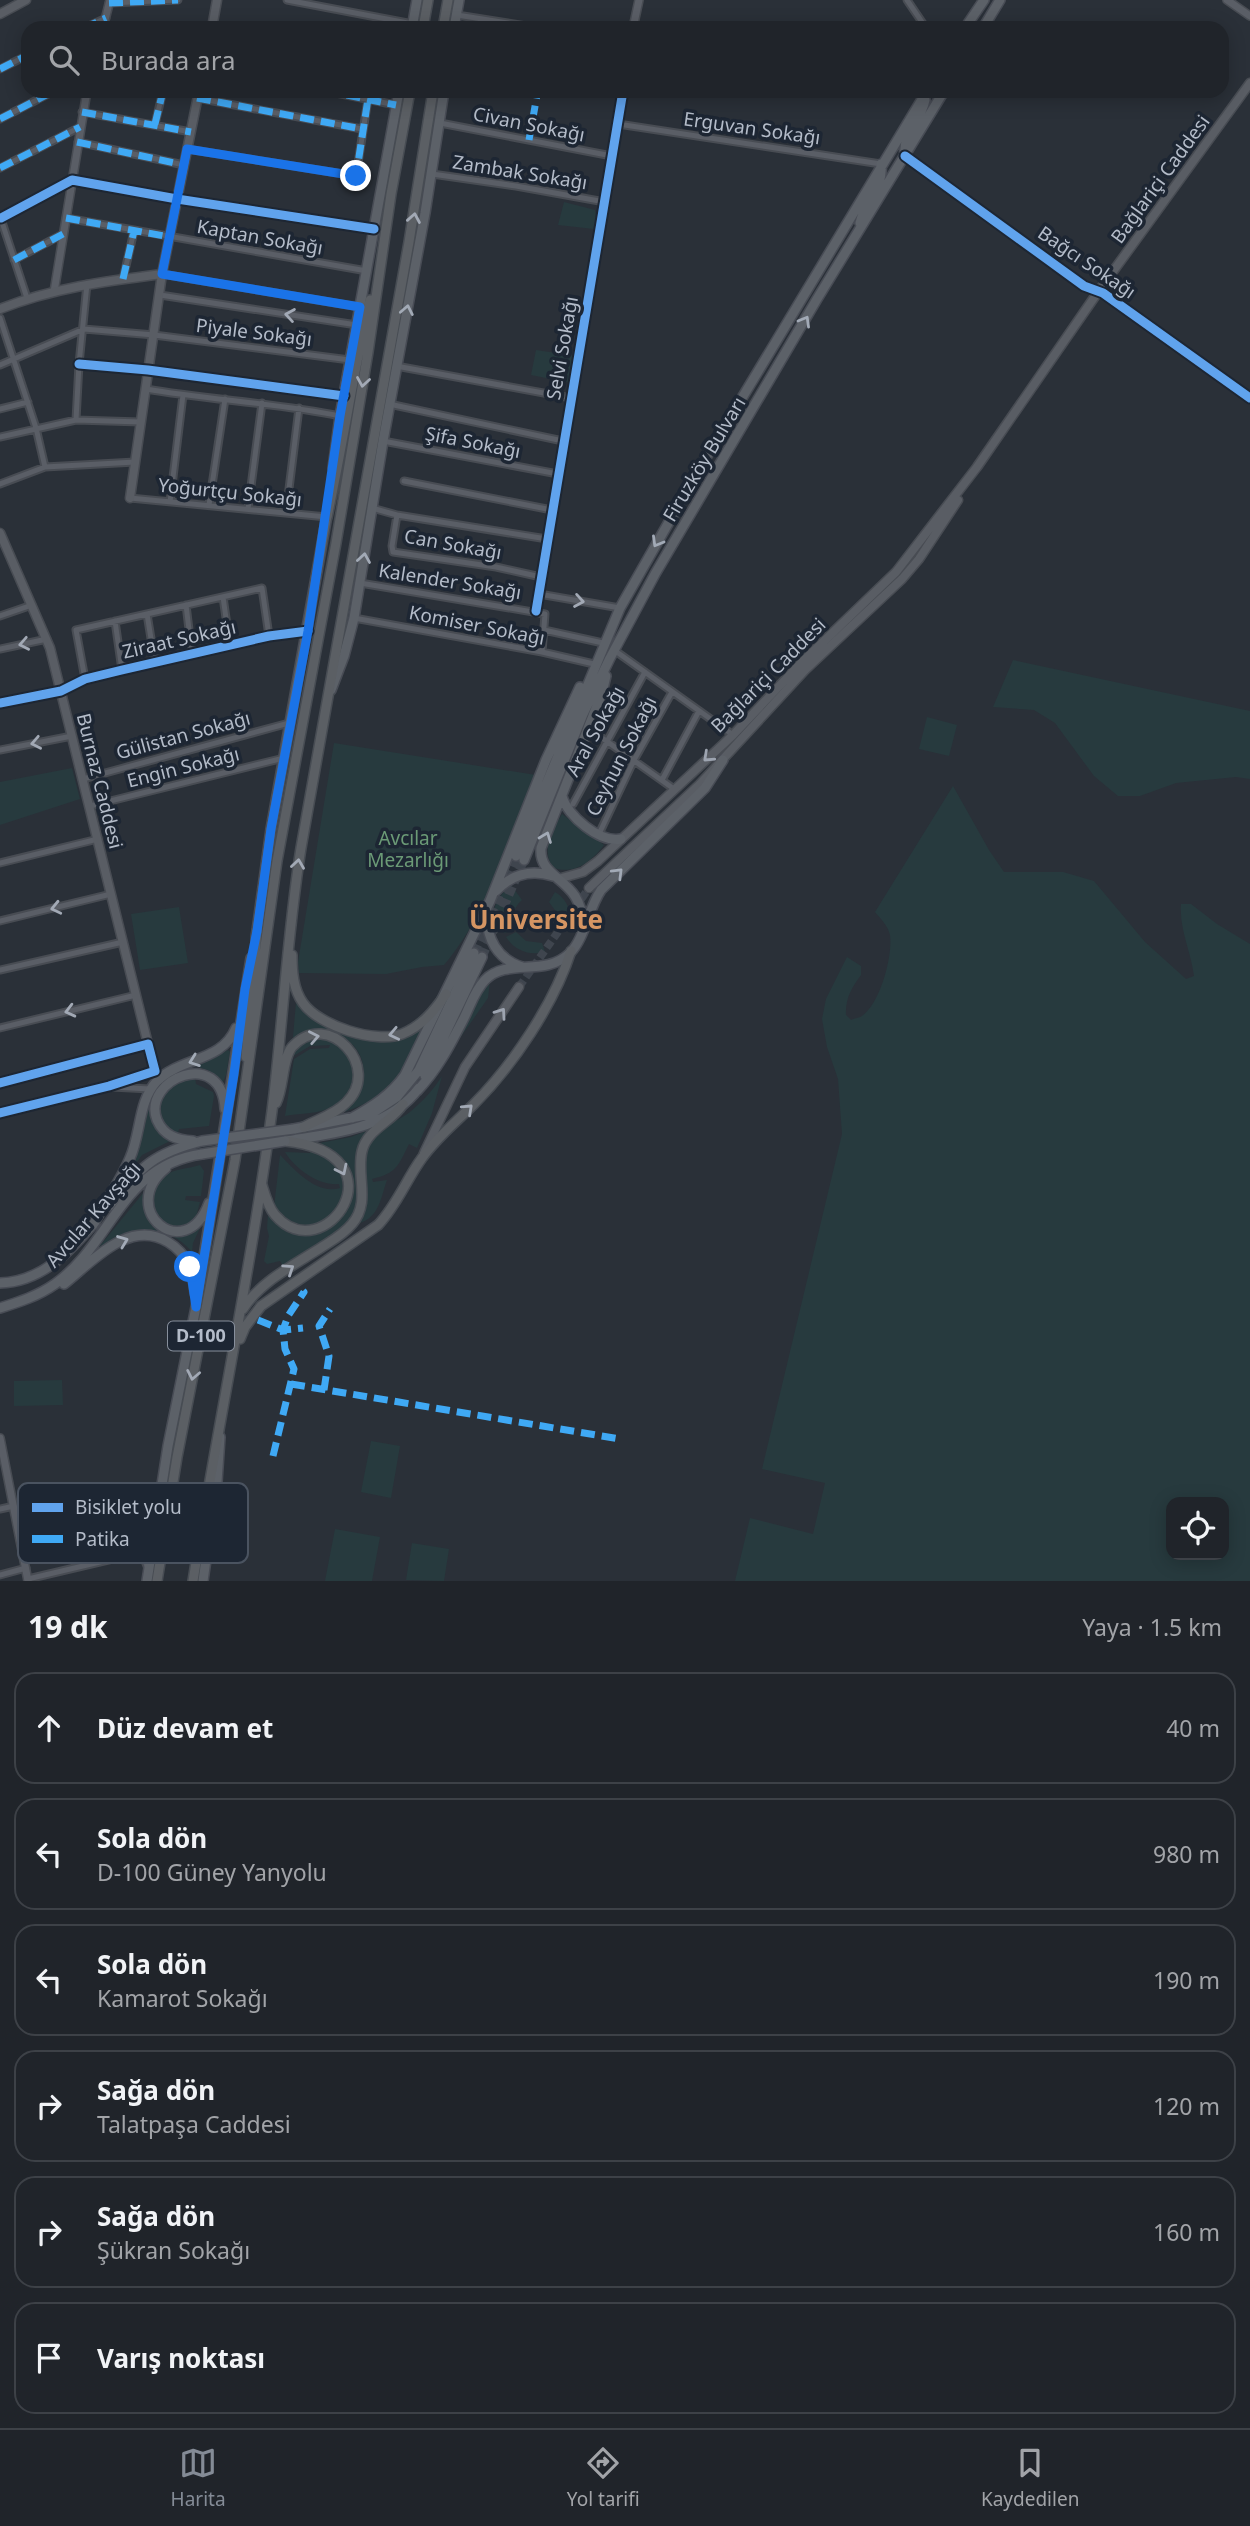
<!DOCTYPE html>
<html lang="tr">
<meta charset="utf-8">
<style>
body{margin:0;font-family:"Noto Sans",sans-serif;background:#2d3036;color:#f1f3f6}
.controls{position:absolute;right:21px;bottom:21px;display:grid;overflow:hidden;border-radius:14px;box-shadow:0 4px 18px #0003}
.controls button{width:63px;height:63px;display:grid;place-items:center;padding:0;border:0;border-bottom:2px solid #3d4147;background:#20242a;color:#f1f3f6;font:35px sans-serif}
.stop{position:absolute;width:21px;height:21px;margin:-16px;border:5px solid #1a73e8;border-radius:50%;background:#fff}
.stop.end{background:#1a73e8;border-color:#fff;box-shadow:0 2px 7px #0008}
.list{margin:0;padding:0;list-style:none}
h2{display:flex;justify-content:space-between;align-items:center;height:91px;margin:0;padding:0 28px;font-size:30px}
h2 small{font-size:23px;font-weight:400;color:#a2a4a8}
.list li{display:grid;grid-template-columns:46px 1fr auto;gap:21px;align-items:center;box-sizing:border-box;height:112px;margin:0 14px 14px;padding:0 14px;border:2px solid #3d4147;border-radius:21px}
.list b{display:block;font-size:26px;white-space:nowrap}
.list p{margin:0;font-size:23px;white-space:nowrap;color:#a2a4a8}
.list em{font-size:23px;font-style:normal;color:#a2a4a8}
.icon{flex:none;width:38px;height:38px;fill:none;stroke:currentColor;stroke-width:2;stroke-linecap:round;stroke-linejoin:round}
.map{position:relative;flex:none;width:1250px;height:1581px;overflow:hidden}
.search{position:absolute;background:#20242a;box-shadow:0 4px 18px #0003;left:21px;right:21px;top:21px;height:77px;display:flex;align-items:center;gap:18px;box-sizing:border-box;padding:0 24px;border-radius:21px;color:#a2a4a8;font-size:26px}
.sheet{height:847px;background:#20242a}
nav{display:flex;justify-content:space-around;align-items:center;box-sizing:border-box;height:98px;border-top:2px solid #3d4147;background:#20242a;font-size:19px;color:#a2a4a8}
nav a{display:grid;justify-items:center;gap:4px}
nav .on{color:#848b96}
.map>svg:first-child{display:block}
.green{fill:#273a3e;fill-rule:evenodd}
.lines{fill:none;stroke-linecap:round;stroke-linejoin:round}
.secondary-tunnel{stroke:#3f454e;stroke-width:8;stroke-dasharray:8 4;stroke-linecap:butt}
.primary-tunnel{stroke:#3f454e;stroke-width:9;stroke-dasharray:9 4.5;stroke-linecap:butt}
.minor-casing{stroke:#484c53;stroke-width:9}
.tertiary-casing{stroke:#484c53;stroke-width:10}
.secondary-casing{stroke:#484c53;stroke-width:11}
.primary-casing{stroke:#484c55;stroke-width:12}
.trunk-casing{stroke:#474c53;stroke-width:12}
.minor{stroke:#5a5e66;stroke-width:5}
.tertiary{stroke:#5a5e66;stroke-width:7}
.secondary{stroke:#595d64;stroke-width:8}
.primary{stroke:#5c6168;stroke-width:9}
.trunk{stroke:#5b5f64;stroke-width:9}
.primary-bridge-casing{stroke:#484c55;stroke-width:12;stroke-linecap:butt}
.primary-bridge{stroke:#5c6168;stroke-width:9}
.quiet{stroke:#3fa9f5;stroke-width:7;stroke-dasharray:14 7;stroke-linecap:butt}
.cycleway-casing{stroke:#1d2633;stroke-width:13}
.cycleway{stroke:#60a3ed;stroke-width:9}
.oneway{stroke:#a2a9b5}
.oneway2{stroke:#a2aab6}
.oneway3{stroke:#9da4b0}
.route{stroke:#1a73e8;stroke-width:9}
.labels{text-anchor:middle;stroke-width:7;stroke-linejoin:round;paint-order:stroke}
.shield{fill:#1d2633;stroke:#878f9c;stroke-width:2}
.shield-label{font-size:18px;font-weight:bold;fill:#b4bcc9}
.street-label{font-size:19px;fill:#b4bcc9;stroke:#1d2633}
.park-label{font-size:19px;fill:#6b9a76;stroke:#1d2633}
.district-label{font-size:26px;font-weight:bold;fill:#d59563;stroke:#1d2633}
.key{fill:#1d2633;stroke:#4a5360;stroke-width:2}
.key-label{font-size:19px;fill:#b4bcc9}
</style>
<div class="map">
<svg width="1250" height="1581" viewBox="0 0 1250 1581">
<rect width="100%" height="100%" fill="#2a3038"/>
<!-- green -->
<path class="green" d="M564,202L595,210L596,216L594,229L558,225Z
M536,350L576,356L571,383L531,375Z
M1013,660L1250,711V779L1236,777L1176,783L1140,796H1118L1094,776L1055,723L1034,710L993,707Z
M927,717L957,725L949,756L919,749Z
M334,743L536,775C510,839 489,912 444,965L422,967L386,974L299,973L298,962Z
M72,768L80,799L0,825V782Z
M953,786L989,850L1004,872H1063L1094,881L1145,942L1186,979L1194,976C1191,951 1179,929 1181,904H1191L1217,924L1250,944V1581H735L750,1518L813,1534L825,1483L762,1469L842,1134L838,1079L827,1047L822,1019L826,999L847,957L861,966V975C852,987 845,999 846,1015L851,1020C855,1018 859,1018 862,1016C880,1004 893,956 890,935C888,926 881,919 875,912ZM1224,1502V1555H1171V1502Z
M562,814L604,845C592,861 575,875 554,868C540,852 552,830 562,814Z
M511,885L522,900C513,908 512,916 515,927L505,933L500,930L494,931C490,913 496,897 511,885Z
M555,892C567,899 572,911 569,924L558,923L557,913L549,902Z
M179,907L188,963L140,970L131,914Z
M516,932L526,941L542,943L545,952C529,956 515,951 506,937Z
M490,981L488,998L460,1038C467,1021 475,993 490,981Z
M296,1002C307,1016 320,1022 337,1029C369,1043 395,1047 426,1027C403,1073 395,1095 344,1112C350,1104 359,1097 362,1085C373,1044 329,1018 295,1039L293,1037Z
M324,1039C362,1046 363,1090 331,1107C320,1114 301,1113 285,1116L294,1059L310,1049L329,1048L330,1045L310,1046L290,1058C297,1044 308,1039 324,1039Z
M228,1050L230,1052L226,1075L223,1082L208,1070L200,1068V1063Z
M442,1076L432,1113L417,1148L409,1144C398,1166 397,1173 372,1179L373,1182L387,1180C381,1197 379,1218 359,1223C375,1198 356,1170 368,1144C376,1127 396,1123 410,1112C422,1102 434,1089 442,1076Z
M195,1077L196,1084L213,1092L214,1096L209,1126L179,1129L178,1133C164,1128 158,1116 160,1101C168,1088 180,1080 195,1077Z
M149,1107H151L156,1128L170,1141L142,1155L127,1176L140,1146Z
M367,1131C344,1166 373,1195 344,1227L284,1267L280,1261L267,1264L264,1261L269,1236L267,1228L268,1215C274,1221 281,1229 289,1233C295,1236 303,1234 310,1233C350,1229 367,1177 334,1151C330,1148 324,1145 320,1143L351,1137Z
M311,1150C380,1172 322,1263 274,1207L280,1155C295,1170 316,1195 340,1188L339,1184C319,1186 295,1169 285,1152L310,1153Z
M200,1165L204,1171L201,1196H186L185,1200L200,1202L196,1217L198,1218C160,1244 135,1199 166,1175C173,1169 188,1169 200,1165Z
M144,1192C138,1229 171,1248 201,1226L193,1243L192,1252C166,1221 130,1228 99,1247Z
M62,1380L63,1405L14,1406V1381Z
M371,1441L400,1446L391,1498L361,1492Z
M335,1529L380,1537L372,1581H325Z
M412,1543L449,1549L444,1581L406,1580Z"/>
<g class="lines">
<!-- secondary-tunnel -->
<path class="secondary-tunnel" d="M519,987L589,888"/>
<!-- primary-tunnel -->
<path class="primary-tunnel" d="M474,953L516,856
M482,957L524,860"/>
<defs>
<path id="minor" d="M287,0L413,24
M907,0L926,28
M109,3L178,0
M457,15L539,28
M84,28L106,18
M0,69L28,55
M326,91L396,105
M197,98L362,129
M82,112L191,132
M0,119L54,91
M440,123L612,156
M155,124L163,91
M618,124L881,164
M78,142L184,165
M187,149L356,176L368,99
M905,156L1084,286L1103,293L1250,398
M0,168L80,127
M432,174L516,186L605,202
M0,216L27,298
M1,218L72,180L177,199L374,229
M66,218L367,271
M14,260L63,234
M162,274L359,307
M123,279L134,231
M160,295L357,325
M0,318L36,428L45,467
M79,364L148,370L344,396
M0,365L84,329L154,335L350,360
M396,366L571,398
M146,389C210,400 276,403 340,416
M389,404L563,441
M0,409L28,402
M76,420L79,364L87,284
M0,437L76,420L141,422
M383,441L558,474
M404,481L552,510
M0,484L45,467L135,462
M130,498L327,517
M170,502L183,395
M209,505L225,399
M372,508L397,515L547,539
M248,509L262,403
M286,513L299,408
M397,515L392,546L393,552L496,567L541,577
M360,583L545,614L542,652
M539,594L620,608
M223,597L230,646
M186,605L192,654
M147,614L155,663
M0,616L32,605
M354,618L542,652L594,664
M115,621L122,670
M544,630L603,643
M0,649L47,639
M614,650L733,735
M85,679L76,630L262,588L269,636
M0,703L61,691L85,679L122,670L269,636L306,631
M588,728L674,789
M0,750L72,736
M83,779L289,723
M662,780L699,711
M573,804L645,672
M90,806L284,758
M598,836L634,760L672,692
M0,863L98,839
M0,921L111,894
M0,970L123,942
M0,1028L136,995
M0,1083L148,1044L155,1071L109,1086L0,1113
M112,1087L150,1089
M0,1509L14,1506
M0,1575L26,1568
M28,1579L138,1553L143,1556L147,1566"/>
<path id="tertiary" d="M1227,0L1250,16
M103,28L110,0
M633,28L639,0
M54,292L87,91
M536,611L623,91
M0,1438L28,1581"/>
<path id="secondary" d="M0,14L26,0
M212,28L217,0
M0,309C52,288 107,281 162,274
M130,498L162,274L199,91
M0,533L50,648L148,1044
M558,879L583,872L598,861L733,735L800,664L896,572L977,467L1098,292L1250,83
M589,888L700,784L805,670L902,579L919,559L958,500
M424,1153L465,1067L519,987"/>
<path id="primary" d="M412,28L417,0
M454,28L459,0
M965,28L984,0
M983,28L1000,0
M905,156C902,134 921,121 925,100
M860,223C865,201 884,188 881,164
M333,468L340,416L399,91
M331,690L344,656L354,618L383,441L425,213L444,91
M562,796C567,816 600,843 621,839
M516,856L620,608L698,471L927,91
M524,860L583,714L610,658L655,574L817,299L944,91
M496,891C512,874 531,869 553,876
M487,913C486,938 497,959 522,967
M582,925C584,878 538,881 541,848L602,693L606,676
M256,938L271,829L328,510
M425,1076L482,957
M417,1091C438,1069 450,1045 464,1018C470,1006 475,990 485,980C508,957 544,978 570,953C585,938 588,909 601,890L705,788L723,760
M352,1118C373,1106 391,1095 405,1075L490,901L546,760L580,687
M294,1129L371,1114L397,1097L419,1070L474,953
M193,1141C177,1140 164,1136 157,1120C141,1079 222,1046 225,1109
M286,1141C334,1133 387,1130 419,1088
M166,1168C116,1209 185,1267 209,1203
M109,1206C142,1167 151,1154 202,1141
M93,1225C105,1202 120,1182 130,1158C141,1134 138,1101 157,1081C181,1057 222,1062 236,1028
M0,1283C42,1282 70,1251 95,1222
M64,1284C92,1262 129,1218 168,1242C188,1254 193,1272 195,1293
M0,1308C19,1302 38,1296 55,1284C112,1243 122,1165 202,1154
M147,1581L168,1446L196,1307L251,958
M203,1581L217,1482L220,1437"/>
<path id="trunk" d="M423,28L428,0
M443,28L448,0
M327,517C343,445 353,372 370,300
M292,955C292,971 293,989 303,1003C319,1026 376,1044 402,1034C422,1026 434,1011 446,994
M246,1057L257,931
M276,1103C284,1087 282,1059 292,1047C328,1007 383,1068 346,1103C334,1115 318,1119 304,1127
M262,1185C265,1195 268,1207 275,1215C324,1272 407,1154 285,1141
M243,1309C261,1281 294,1265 322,1247C333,1240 344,1234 352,1224C371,1202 356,1176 362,1151C367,1129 392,1122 403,1104
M240,1339L245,1327L261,1306L378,1225C397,1205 406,1180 422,1158C437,1137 456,1122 474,1104C513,1065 554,1004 571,951
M157,1581L177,1457L235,1160L277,861L336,543L368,352L391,194L410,91
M193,1581C218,1424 251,1269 272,1111C283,1023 287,935 301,848L409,242L433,91"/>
</defs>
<!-- minor casing -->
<use href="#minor" class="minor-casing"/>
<!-- tertiary casing -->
<use href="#tertiary" class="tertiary-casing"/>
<!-- secondary casing -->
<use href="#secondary" class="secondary-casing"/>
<!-- primary casing -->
<use href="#primary" class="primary-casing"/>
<!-- trunk casing -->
<use href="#trunk" class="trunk-casing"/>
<!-- minor -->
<use href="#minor" class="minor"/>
<!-- tertiary -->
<use href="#tertiary" class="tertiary"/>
<!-- secondary -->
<use href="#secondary" class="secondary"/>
<!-- primary -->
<use href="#primary" class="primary"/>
<!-- trunk -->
<use href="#trunk" class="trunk"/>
<defs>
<path id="primary-bridge" d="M202,1141L294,1129
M202,1154L285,1141"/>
</defs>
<!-- primary-bridge casing -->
<use href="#primary-bridge" class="primary-bridge-casing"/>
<!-- primary-bridge -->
<use href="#primary-bridge" class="primary-bridge"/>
<!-- quiet -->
<path class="quiet" d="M109,3L178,0
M84,28L106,18
M0,69L28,55
M326,91L396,105
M197,98L362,129
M82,112L191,132
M0,119L54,91
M155,124L163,91
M529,140L537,95
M77,142L184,165
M187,149L356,176L368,99
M0,168L80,127
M66,218L170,237
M14,260L63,234
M123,279L134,231
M258,1320L283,1330L303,1328
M291,1384L620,1439
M324,1390L329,1356L319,1326L330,1309
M273,1456L294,1369L285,1349L283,1330L288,1316L304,1292L303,1291"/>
<defs>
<path id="cycleway" d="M905,156L1084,286L1103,293L1250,398
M1,218L72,180L177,199L374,229
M79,364L148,370L344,396
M536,611L623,91
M0,703L61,691L85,679L122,670L269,636L308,631
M0,1083L148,1044L155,1071L109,1086L0,1113"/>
</defs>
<!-- cycleway casing -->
<use href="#cycleway" class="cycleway-casing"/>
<!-- cycleway -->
<use href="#cycleway" class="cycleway"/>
</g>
<!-- one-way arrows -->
<defs><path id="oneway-chevron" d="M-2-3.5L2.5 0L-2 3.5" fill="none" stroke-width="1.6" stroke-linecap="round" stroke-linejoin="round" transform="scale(1.75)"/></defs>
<g class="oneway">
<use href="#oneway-chevron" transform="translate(414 218) rotate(-80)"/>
<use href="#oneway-chevron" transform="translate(290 315) rotate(-171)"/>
<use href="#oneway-chevron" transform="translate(363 382) rotate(99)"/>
<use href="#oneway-chevron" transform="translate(579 601) rotate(10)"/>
<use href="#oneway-chevron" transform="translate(24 644) rotate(169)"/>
<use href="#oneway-chevron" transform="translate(36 743) rotate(169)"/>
<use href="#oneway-chevron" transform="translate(298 864) rotate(-82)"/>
<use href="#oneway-chevron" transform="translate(56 908) rotate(167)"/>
<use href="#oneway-chevron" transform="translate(70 1011) rotate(166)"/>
<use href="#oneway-chevron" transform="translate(394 1034) rotate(168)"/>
<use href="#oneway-chevron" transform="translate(314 1037) rotate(-11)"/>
<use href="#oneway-chevron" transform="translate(468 1109) rotate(-43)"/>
<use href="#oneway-chevron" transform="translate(342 1170) rotate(64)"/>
<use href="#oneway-chevron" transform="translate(289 1269) rotate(-34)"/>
<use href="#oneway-chevron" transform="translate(193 1375) rotate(101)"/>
</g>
<g class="oneway2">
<use href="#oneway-chevron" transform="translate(407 310) rotate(-79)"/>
<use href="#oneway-chevron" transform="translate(805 321) rotate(-60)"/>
<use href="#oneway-chevron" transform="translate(657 542) rotate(120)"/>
<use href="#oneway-chevron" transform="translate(364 558) rotate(-81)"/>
<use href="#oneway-chevron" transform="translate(546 837) rotate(-69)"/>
<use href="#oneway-chevron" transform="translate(618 873) rotate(-45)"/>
<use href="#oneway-chevron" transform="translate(194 1061) rotate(160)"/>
<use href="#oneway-chevron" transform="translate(123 1241) rotate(-21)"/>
</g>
<g class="oneway3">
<use href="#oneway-chevron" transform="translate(708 757) rotate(137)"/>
<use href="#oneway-chevron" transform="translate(501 1013) rotate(-55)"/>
</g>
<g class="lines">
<!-- route -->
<path class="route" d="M190,1267L196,1307L234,1074L245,989L257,931L271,829L308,631L340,416L360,307L162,274L187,149L356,176"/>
</g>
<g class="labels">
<!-- shield labels -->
<rect class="shield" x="168" y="1321.5" width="66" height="29" rx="5"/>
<g class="shield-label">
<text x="201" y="1342">D-100</text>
</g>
<!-- street labels -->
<g class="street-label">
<text transform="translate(529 124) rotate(11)" y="7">Civan Sokağı</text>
<text transform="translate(752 128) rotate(8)" y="7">Erguvan Sokağı</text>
<text transform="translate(520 172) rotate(9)" y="7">Zambak Sokağı</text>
<text transform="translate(1160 179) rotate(-54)" y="7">Bağlariçi Caddesi</text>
<text transform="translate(260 237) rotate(10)" y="7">Kaptan Sokağı</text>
<text transform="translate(1087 262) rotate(34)" y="7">Bağcı Sokağı</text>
<text transform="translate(254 332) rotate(7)" y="7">Piyale Sokağı</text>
<text transform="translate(562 348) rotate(-80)" y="7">Selvi Sokağı</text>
<text transform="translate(473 442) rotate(11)" y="7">Şifa Sokağı</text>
<text transform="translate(704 459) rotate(-59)" y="7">Firuzköy Bulvarı</text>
<text transform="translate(230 492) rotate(6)" y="7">Yoğurtçu Sokağı</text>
<text transform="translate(453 544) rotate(10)" y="7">Can Sokağı</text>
<text transform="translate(450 581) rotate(9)" y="7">Kalender Sokağı</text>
<text transform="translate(477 625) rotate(11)" y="7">Komiser Sokağı</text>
<text transform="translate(179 639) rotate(-13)" y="7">Ziraat Sokağı</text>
<text transform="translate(768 675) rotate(-45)" y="7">Bağlariçi Caddesi</text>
<text transform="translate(595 731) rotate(-61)" y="7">Aral Sokağı</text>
<text transform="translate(183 735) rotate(-15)" y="7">Gülistan Sokağı</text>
<text transform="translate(621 756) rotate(-63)" y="7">Ceyhun Sokağı</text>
<text transform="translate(183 767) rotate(-14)" y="7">Engin Sokağı</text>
<text transform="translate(100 781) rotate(76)" y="7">Burnaz Caddesi</text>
<text transform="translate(93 1214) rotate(-49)" y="7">Avcılar Kavşağı</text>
</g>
<!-- park labels -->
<g class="park-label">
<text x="408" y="845">Avcılar<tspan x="408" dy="22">Mezarlığı</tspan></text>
</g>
<!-- district labels -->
<g class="district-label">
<text x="536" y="929">Üniversite</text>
</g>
</g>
<!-- legend -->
<rect x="18" y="1483" width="230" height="80" rx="10" class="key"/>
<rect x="32" y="1503" width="31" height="9" fill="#60a3ed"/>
<rect x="32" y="1535" width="31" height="8" fill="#3fa9f5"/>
<g class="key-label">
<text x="75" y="1514">Bisiklet yolu</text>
<text x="75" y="1546">Patika</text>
</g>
</svg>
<div class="controls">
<button><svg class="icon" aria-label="locate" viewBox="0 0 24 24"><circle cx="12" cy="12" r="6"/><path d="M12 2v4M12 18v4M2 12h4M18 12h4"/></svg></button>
</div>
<div class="stop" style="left:190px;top:1267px"></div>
<div class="stop end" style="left:356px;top:176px"></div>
<div class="search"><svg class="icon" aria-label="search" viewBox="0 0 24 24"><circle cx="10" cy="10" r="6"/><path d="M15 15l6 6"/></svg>Burada ara</div>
</div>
<section class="sheet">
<h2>19 dk<small>Yaya · 1.5 km</small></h2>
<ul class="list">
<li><svg class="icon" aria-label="ahead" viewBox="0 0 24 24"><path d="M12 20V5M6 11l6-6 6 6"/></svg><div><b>Düz devam et</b></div><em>40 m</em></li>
<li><svg class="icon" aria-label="left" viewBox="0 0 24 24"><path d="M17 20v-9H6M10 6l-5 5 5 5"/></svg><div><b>Sola dön</b><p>D-100 Güney Yanyolu</p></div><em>980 m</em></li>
<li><svg class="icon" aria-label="left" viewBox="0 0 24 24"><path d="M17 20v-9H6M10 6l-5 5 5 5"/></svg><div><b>Sola dön</b><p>Kamarot Sokağı</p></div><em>190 m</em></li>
<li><svg class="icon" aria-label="right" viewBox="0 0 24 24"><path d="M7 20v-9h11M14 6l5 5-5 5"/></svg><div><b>Sağa dön</b><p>Talatpaşa Caddesi</p></div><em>120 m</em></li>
<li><svg class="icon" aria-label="right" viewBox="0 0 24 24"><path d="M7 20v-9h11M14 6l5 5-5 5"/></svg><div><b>Sağa dön</b><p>Şükran Sokağı</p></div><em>160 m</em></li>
<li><svg class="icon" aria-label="arrive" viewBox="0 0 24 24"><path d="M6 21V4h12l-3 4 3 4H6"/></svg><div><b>Varış noktası</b></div></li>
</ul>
</section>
<nav>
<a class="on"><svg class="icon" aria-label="map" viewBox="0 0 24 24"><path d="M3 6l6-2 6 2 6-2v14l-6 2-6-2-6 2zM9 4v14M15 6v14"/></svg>Harita</a>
<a><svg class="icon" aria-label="directions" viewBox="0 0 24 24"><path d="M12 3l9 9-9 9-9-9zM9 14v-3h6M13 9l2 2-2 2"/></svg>Yol tarifi</a>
<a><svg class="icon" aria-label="saved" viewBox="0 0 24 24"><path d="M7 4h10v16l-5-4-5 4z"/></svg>Kaydedilen</a>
</nav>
